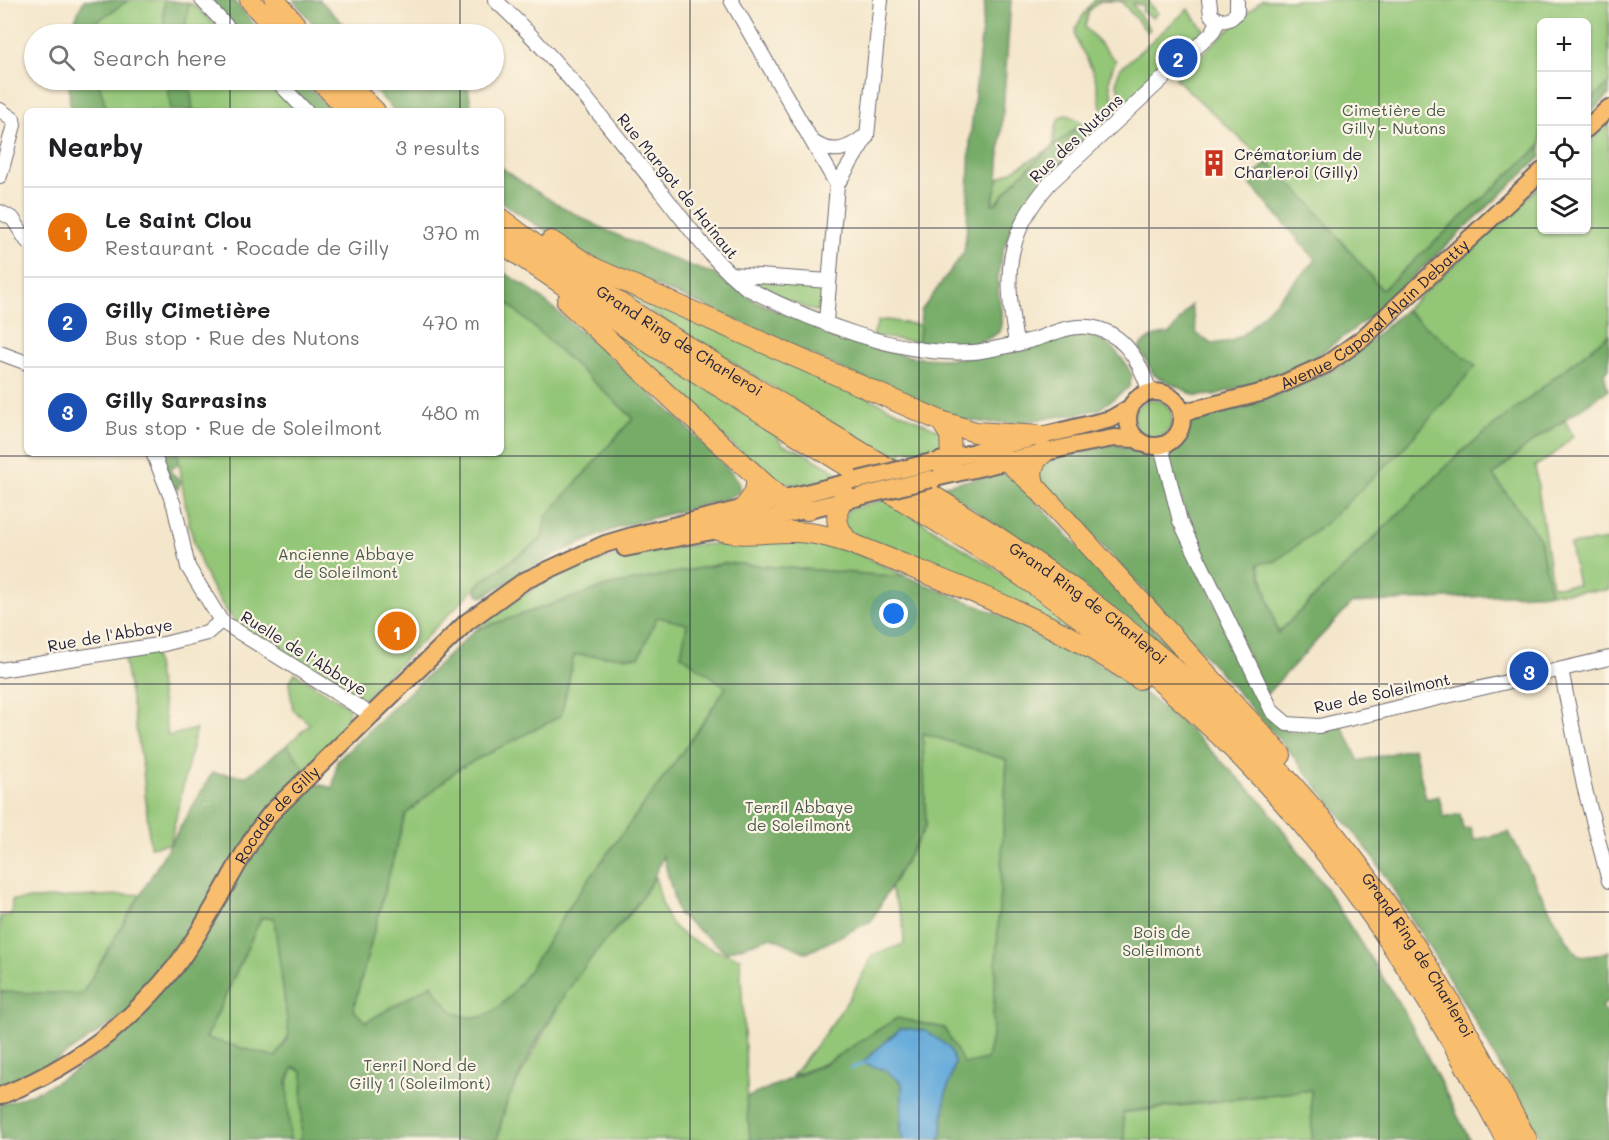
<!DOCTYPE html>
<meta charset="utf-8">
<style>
body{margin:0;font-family:Mali,sans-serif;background:#f6f6f6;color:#202124}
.controls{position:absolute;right:18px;top:18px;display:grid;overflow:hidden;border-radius:9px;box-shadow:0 2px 4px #0004}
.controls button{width:54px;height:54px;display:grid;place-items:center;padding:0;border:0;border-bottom:2px solid #e0e0e0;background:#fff;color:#202124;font:30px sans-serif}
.you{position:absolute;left:894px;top:614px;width:21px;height:21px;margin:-15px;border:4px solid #fff;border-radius:50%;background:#1a73e8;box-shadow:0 0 0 9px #1a73e833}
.badge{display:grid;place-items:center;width:39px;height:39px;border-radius:50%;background:#2563eb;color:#fff;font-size:20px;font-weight:700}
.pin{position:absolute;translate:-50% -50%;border:3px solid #fff;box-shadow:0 2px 6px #0006}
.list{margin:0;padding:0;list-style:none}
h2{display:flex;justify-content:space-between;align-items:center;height:78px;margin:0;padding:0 24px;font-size:26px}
h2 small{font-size:20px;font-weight:400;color:#757577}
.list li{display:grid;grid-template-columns:39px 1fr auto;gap:18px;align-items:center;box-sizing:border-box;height:90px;padding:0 24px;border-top:2px solid #e0e0e0}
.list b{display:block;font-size:22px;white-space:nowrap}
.list p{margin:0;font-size:20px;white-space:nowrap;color:#757577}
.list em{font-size:20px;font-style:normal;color:#757577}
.icon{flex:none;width:33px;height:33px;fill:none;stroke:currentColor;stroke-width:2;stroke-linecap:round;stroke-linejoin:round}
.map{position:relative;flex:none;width:1609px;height:1140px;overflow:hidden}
.search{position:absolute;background:#fff;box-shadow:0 2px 4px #0004;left:24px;top:24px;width:480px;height:66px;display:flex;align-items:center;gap:15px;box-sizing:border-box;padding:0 21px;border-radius:33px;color:#757577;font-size:22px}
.panel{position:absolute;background:#fff;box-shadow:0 2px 4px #0004;left:24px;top:108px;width:480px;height:348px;border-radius:9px}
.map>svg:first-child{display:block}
.green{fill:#93c677;stroke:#5a7459;stroke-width:1.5}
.forest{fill:#76ab68;stroke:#4c6652;stroke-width:1.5;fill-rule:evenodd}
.water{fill:#64aada;stroke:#43668a;stroke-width:1.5}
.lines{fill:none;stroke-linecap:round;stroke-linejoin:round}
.stream{stroke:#64aada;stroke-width:3}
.minor-casing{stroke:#6c676d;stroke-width:16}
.major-casing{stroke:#6c676d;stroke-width:20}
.highway-casing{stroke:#6c676d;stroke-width:22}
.minor{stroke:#fff;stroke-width:14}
.major{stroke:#f9be6d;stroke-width:16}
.highway{stroke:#f9be6d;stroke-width:20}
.major-bridge-casing{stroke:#6c676d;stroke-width:20;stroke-linecap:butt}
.major-bridge{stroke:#f9be6d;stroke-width:16}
.grid{fill:none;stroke:#22223b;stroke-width:1.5;stroke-opacity:0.55}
.labels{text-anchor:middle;stroke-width:4.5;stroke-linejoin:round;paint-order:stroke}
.park-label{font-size:16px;fill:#4a5b50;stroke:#fcf5e5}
.street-label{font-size:16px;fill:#22223b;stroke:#fcf5e5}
.poi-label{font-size:16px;fill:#22223b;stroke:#fcf5e5;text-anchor:start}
</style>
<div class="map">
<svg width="1609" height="1140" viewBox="0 0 1609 1140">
<rect width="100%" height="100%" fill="#fcf5e5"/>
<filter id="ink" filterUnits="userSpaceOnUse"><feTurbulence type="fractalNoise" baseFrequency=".0167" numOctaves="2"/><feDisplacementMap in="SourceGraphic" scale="12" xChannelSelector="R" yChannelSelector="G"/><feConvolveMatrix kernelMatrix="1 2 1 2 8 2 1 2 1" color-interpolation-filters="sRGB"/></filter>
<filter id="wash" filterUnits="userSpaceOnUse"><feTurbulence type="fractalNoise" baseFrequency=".008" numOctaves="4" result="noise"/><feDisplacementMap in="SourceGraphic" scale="24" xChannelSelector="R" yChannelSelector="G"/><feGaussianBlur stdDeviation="1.35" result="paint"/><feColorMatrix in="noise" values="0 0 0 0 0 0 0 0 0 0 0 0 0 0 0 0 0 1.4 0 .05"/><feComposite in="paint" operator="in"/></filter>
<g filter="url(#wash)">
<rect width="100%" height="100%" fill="#f4e6cb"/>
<!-- green -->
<path class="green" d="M129,0H164V34H87L93,24Z
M1095,0H1149V4L1158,13L1153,18L1142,12L1144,5L1132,4L1150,29L1147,32L1121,1H1100L1089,11L1085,27L1116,61C1105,79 1111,92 1117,111L1089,136L1085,129L1079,127C1054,146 1031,167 1008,189C1002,194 1000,202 992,205L998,179L1053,147C1056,113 1061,105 1090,129L1110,112L1101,108C1099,97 1098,85 1094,75C1079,34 1060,42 1095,0Z
M1262,0H1609V83L1587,104L1586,22H1542L1541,145L1382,290L1309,202L1175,78Z
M189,3L197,7L224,34H184Z
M1188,9L1204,30L1130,100C1116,94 1114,81 1120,69Z
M98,80H167L171,111H107Z
M189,80H268L298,111H193Z
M1609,124V334L1460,453L1278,633L1258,563L1276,561L1475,366L1405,310L1541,185L1542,230H1586L1587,144Z
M589,271L941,431L944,450L929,454L902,450V461L896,463L635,302Z
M748,279L821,287L824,290L821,306L816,311L811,310L749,283Z
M501,297L633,418L546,517L541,539L482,581L363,700L357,699C326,680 257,646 234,620C193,572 186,513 178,453H501Z
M594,318L771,428L783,445L799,450L843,476L802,486L771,480Z
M886,320L920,325L919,342L873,336L878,321Z
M1134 419a19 19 0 1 1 38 0a19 19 0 1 1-38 0Z
M1565,420L1573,436L1551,457L1535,466L1552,586L1578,585L1570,545L1609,540V590L1550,593L1540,539L1493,476L1533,441Z
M887,499L1046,602L1113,653L849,536L842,528L847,510Z
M819,541L861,555L903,575L892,576L726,563L607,586L475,630C502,608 529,590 560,575C633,542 740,542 819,541Z
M657,616L688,624L681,655L727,687C681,758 627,825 578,894C555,926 531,979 504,1004C498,1008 487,1016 480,1017C455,1021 443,1004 432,985L366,1022L353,1010L405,815L458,769L561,716L574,655L638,657Z
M154,652L168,736L196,729L170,844L150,847L143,770L124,657Z
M295,673L349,707L347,728L305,770L287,745L310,724L293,710L289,683Z
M922,733L1007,760L992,1037L987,1059L964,1065L944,1028L897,1018L826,1063L792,1076C822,1038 853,999 872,955L904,944L903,920L890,888L926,826Z
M655,877C659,888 662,908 667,917C680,941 717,951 740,958L750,1140H497L507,1101L567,990L596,951L634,910Z
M141,894L82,994L0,992V916L11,915L12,900Z
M261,918H274L289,1035L276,1057L206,1039Z
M294,1067L303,1072L301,1140H290C287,1116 282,1089 294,1067Z
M1311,1090L1312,1140H1125L1122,1113Z"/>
<!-- forest -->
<path class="forest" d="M84,0H129L93,24L87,34H68Z
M164,0L189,3L184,34H164Z
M209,0H233L262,34H240Z
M293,0H320L353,34H322Z
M985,0H1011L998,179L992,204L997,203C1018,173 1050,149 1079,126L1085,129L1089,136C1044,176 1003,216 998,279C996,296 1006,316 999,332C978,349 944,345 919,342L921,311L964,252L967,227L970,140Z
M69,80H98L107,111H70Z
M167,80H189L193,111H171Z
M283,80H302L332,111H313Z
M365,80H453L468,87L472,111H395Z
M1609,83V95L1587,116V104Z
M1541,145V157L1369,318L1322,352L1277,377L1214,395L1196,396L1154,375L1139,348C1146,338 1157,334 1170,334L1191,305L1197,334L1212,344L1231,341L1245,333L1316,260L1250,184L1251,179L1267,162L1309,202L1382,290Z
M501,167C565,215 640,248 716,275C756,307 807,323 855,340C876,347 899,356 921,358C949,360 975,358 1003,354C1024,352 1060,332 1077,333C1103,333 1122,355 1132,375L1129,387L1099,409L1083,413L1022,422L988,423L959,419L850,373L701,304L593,261L501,202Z
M501,271L526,286L588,337L683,423L734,475L739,483V492L726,499L622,526L555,554L482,597L475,591L482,581L541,540L546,517L633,418L501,297Z
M1405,310L1476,366L1401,451L1324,525L1276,561L1258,564L1278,633L1460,453L1609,334V368L1604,373L1608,390L1533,441L1493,475L1540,539L1550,593L1352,603L1265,696L1187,518L1169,467L1170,451L1193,423L1270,397L1341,366Z
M1113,444L1141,452L1166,469L1173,517L1270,717L1291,733L1342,726L1359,761L1414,748L1426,799L1439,796L1444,818L1460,814L1463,829L1471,828L1474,840L1509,832C1518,849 1569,949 1577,954C1587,959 1599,954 1609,951V1002L1601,1006L1609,1016V1140H1541L1470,1012L1371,854L1285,746L1202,652L1037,477L1045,463L1058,457Z
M156,453H178L179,464L169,470L180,481L178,489L172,487Z
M1009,472L1211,692L1075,580L940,486Z
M726,563L892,576L903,575L1061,640L1136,687L1185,725L1264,804L1325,887L1404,1011L1470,1140H1312L1311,1090L1123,1112L1125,1140H937L941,1139L945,1097L955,1063L901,1028L862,1063L885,1070L902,1083L901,1133L903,1140H750L746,1098L826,1063L897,1018L944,1028L964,1064L987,1059L992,1037L1007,760L923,733L926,826L871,921L807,953L772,937L726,952L678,914L663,856C645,903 624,917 595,953C561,996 530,1050 508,1100C502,1112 501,1127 497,1140H301L303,1072L294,1067L287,1080L290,1140H0V1105C50,1091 98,1058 136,1023L123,1016L55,1061L0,1088V992L82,994L212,773L247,776L287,745L317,784L333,788L337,761L475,630L607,586ZM657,617L687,624L681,655L726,687C681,759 627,825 578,894C553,929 535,968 506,1000C501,1006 488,1016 480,1017C455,1021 443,1004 432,984L366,1022L353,1010L405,815L458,769L561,716L574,655L639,657ZM261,918H274L289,1036L276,1057L206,1038Z"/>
<!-- water -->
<path class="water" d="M901,1028L926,1031L949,1047L955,1063L945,1097L941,1139L903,1140L901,1133L902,1083L885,1070L862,1063Z"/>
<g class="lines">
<!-- stream -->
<path class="stream" d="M850,1069L864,1063"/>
</g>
</g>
<g filter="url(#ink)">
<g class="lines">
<defs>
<path id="minor" d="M202,0L234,34
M495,0C557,57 609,127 662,193C688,225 713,263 747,288C811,321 900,357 973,352C986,351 1023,343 1036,339C1054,333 1070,325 1089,327C1124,331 1141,363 1150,393
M731,0L837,185
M1209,0L1211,15C1220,23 1230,22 1237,12V0
M276,80L306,111
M0,110L13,119L14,125L0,176
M813,142C831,154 846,151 862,138
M0,212L13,219L27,241
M730,274L829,281
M826,322L837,185L867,136L881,0
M1016,343C1005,276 1003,236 1050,183L1212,33L1219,20
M0,353L27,363
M1161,446L1180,521L1272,711L1287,724L1319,726L1609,658
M153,453L174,505L188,567L221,621L370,714
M1561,669L1584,786L1609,881
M0,670L164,644L207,633L221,621"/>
<g id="major">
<path d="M1586,129L1609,108"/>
<circle cx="1155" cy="419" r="27"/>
<path id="s1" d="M1181,413L1264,392L1327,364L1363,338L1542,171"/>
<path d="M939,461L1111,419L1130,408"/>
<path d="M931,479L1072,446L1114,438L1136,439"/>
<path d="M625,548L718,530L852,499"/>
<path id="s2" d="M0,1096C69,1069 129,1025 175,967C206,926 229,877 256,833L271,813L467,622L524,581L605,544L632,536L858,480"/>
</g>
<g id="highway">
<path d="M250,0L279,34"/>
<path d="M275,0L303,34"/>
<path d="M319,80L350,111"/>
<path d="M344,80L375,111"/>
<path id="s3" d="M501,219C676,354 877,451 1058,578C1169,656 1271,751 1353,858C1421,946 1475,1043 1527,1140"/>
<path d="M551,241L594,268L941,421L975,432L1041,436"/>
<path d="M501,243L654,346L994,557C1084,618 1171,684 1247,763C1354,873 1435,1005 1506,1140"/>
<path d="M567,302L781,499L807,510"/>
<path d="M979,452L1008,462L1035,486L1281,755"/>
<path d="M931,479L951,458L950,435L941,421"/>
<path d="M1035,486C1029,471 1033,461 1045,452"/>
<path d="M743,509C752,497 759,490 755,475"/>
<path d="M718,530C742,537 765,532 789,532C810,531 830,537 850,543C948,583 1051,617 1139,679"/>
<path d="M850,543C827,520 838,500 858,480"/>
</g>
</defs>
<!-- minor casing -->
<use href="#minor" class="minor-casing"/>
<!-- major casing -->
<use href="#major" class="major-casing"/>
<!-- highway casing -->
<use href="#highway" class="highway-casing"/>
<!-- minor -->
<use href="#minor" class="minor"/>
<!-- major -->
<use href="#major" class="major"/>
<!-- highway -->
<use href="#highway" class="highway"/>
<defs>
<path id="major-bridge" d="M858,480L932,462
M855,498L931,479"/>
</defs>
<!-- major-bridge casing -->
<use href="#major-bridge" class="major-bridge-casing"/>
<!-- major-bridge -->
<use href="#major-bridge" class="major-bridge"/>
</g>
</g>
<!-- grid -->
<path class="grid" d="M230,0V34M460,0V34M690,0V1140M919,0V1140M1149,0V1140M1379,0V1140M230,80V111M460,80V111M0,228H27M501,228H1542M1586,228H1609M230,453V1140M460,453V1140M0,456H1609M0,684H1609M0,912H1609"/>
<!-- icons -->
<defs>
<symbol id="building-bare" viewBox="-9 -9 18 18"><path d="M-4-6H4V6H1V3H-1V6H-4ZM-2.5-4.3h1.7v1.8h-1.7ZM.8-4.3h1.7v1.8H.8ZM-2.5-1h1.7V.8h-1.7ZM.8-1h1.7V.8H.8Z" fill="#c8321e" stroke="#fcf5e5" stroke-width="2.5" paint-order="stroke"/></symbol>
</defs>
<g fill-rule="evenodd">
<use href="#building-bare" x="1195" y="144" width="38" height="38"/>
</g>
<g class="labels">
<!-- park labels -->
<g class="park-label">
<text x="1394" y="116">Cimetière de<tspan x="1394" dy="18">Gilly - Nutons</tspan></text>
<text x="346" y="560">Ancienne Abbaye<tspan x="346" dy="18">de Soleilmont</tspan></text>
<text x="799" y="813">Terril Abbaye<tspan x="799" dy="18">de Soleilmont</tspan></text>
<text x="1162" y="938">Bois de<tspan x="1162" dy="18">Soleilmont</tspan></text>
<text x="420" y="1071">Terril Nord de<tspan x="420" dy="18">Gilly 1 (Soleilmont)</tspan></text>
</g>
<!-- street labels -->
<g class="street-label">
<text transform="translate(1076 138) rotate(-43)" y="6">Rue des Nutons</text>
<text transform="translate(678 186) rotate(51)" y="6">Rue Margot de Hainaut</text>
<text dy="6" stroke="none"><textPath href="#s1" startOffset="222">Avenue Caporal Alain Debatty</textPath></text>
<text dy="6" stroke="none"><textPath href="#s3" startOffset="216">Grand Ring de Charleroi</textPath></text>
<text dy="6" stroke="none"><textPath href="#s3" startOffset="702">Grand Ring de Charleroi</textPath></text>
<text transform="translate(110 635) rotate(-10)" y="6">Rue de l'Abbaye</text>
<text transform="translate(304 653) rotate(32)" y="6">Ruelle de l'Abbaye</text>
<text transform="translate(1382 693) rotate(-12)" y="6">Rue de Soleilmont</text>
<text dy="6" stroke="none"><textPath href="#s2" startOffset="404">Rocade de Gilly</textPath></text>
<text dy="6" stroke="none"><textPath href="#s3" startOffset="1188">Grand Ring de Charleroi</textPath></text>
</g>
<!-- poi labels -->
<g class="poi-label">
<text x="1234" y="160">Crématorium de<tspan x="1234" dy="18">Charleroi (Gilly)</tspan></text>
</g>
</g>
</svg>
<div class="controls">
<button>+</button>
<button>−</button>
<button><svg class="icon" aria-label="locate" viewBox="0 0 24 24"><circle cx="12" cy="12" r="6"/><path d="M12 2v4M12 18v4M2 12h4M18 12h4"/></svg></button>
<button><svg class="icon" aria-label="layers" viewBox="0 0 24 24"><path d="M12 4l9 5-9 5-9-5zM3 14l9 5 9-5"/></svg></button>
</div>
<div class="you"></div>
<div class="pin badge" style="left:397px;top:631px;background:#e8710a">1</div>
<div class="pin badge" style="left:1178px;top:58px;background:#1a4fb4">2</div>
<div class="pin badge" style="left:1529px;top:671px;background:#1a4fb4">3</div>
<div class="search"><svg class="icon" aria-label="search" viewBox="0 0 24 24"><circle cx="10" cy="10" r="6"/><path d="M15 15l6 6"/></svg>Search here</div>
<section class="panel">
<h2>Nearby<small>3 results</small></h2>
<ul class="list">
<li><span class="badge" style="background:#e8710a">1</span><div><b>Le Saint Clou</b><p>Restaurant · Rocade de Gilly</p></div><em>370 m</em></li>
<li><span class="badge" style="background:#1a4fb4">2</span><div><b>Gilly Cimetière</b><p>Bus stop · Rue des Nutons</p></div><em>470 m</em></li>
<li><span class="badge" style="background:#1a4fb4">3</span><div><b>Gilly Sarrasins</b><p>Bus stop · Rue de Soleilmont</p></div><em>480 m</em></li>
</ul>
</section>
</div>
